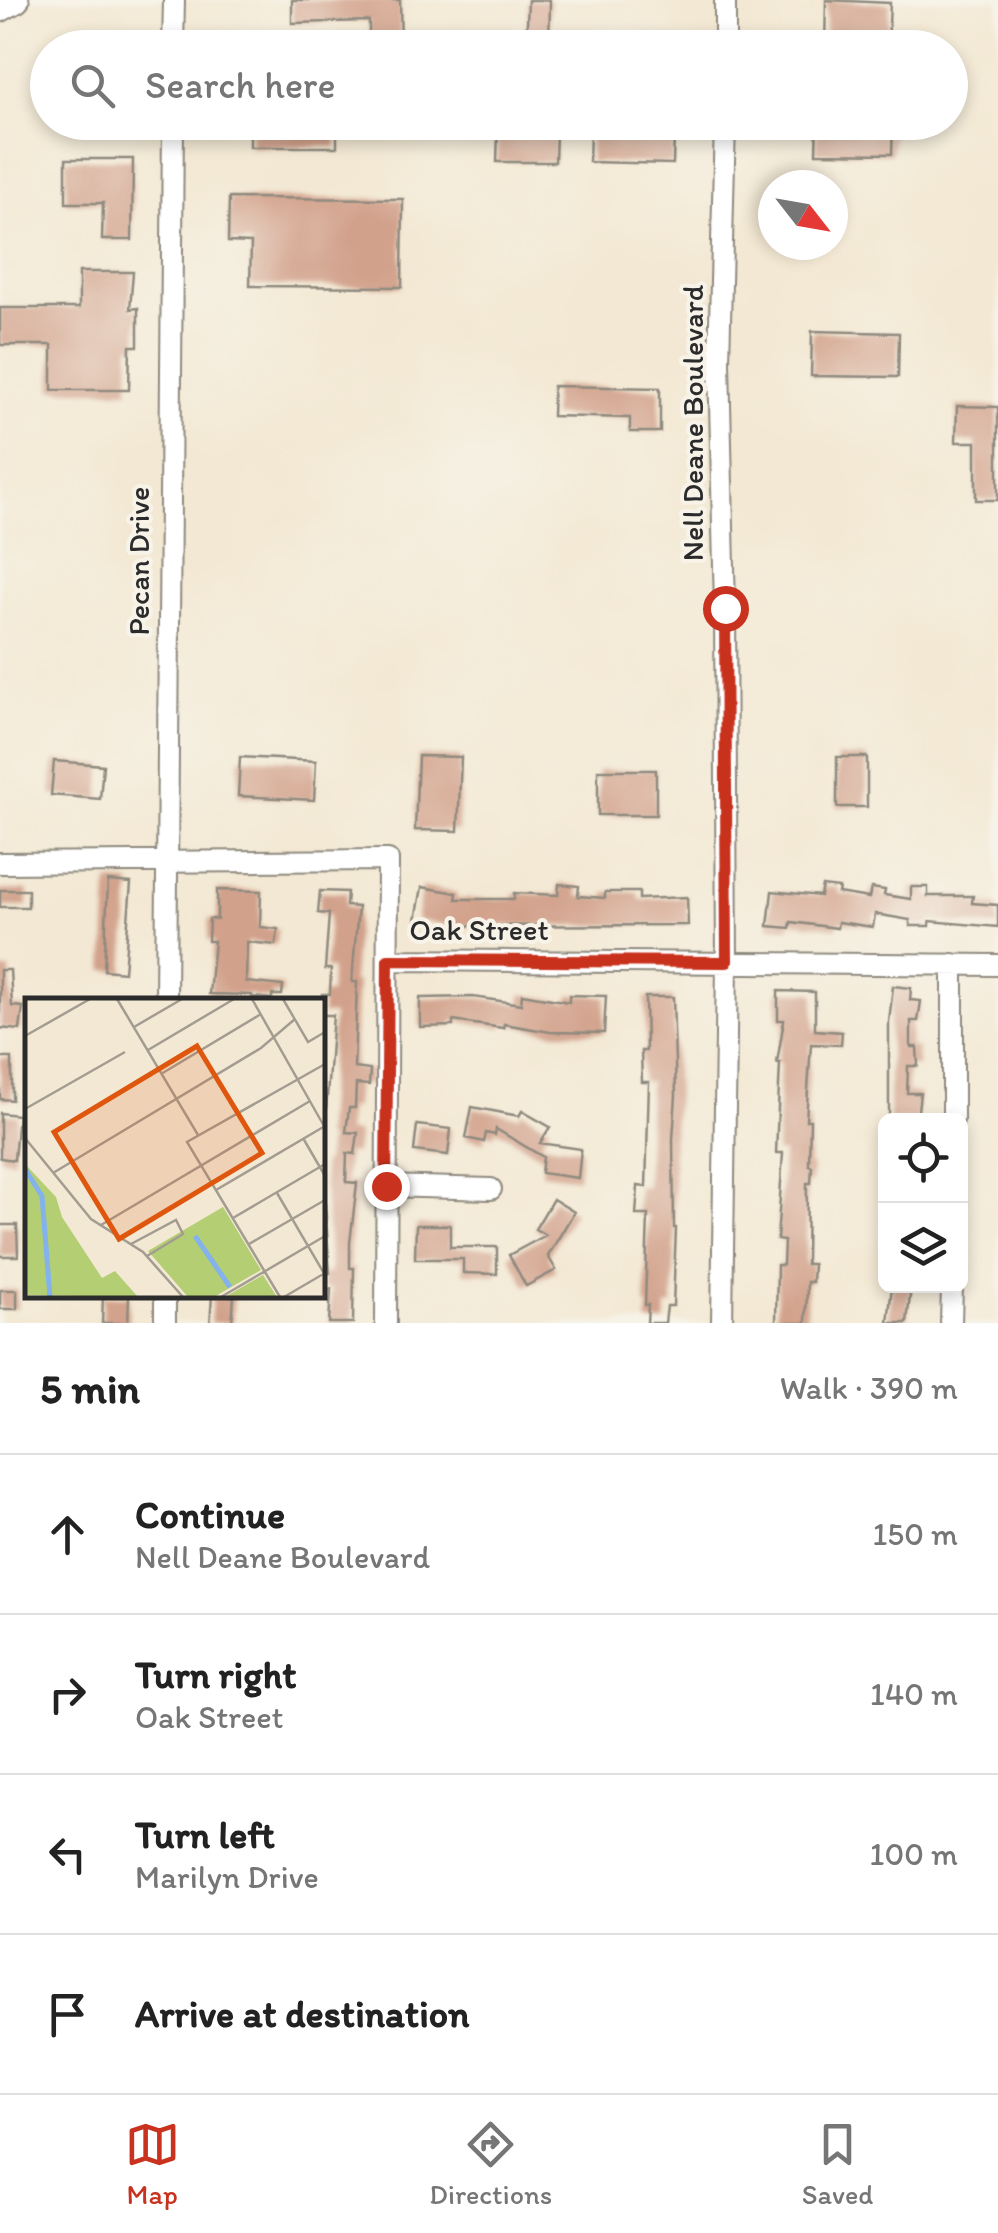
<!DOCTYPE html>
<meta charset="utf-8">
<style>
body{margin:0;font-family:Itim,sans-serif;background:#f2f2f2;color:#222}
.controls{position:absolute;right:30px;bottom:30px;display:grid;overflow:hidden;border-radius:15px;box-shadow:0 5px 15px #0003}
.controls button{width:90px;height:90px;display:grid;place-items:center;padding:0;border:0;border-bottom:2px solid #e0e0e0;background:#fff;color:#222;font:50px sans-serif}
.compass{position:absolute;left:758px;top:170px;width:90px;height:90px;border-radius:50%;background:#fff;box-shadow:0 5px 15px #0003;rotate:121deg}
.stop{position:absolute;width:30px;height:30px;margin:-22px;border:8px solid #c8321e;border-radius:50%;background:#fff}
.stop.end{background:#c8321e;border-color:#fff;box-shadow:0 2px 10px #0008}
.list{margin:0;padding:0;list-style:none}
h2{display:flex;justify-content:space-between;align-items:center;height:130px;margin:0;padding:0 40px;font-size:42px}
h2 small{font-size:32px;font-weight:400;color:#767676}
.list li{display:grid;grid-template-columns:65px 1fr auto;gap:30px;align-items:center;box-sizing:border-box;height:160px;padding:0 40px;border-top:2px solid #e0e0e0}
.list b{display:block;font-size:38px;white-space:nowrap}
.list p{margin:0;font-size:32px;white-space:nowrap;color:#767676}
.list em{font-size:32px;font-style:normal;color:#767676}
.icon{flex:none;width:55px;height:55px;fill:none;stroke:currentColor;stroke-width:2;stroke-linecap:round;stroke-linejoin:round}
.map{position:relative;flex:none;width:998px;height:1323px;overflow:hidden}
.search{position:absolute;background:#fff;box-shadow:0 5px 15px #0003;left:30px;right:30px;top:30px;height:110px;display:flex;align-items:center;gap:25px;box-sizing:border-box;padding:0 35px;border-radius:55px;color:#767676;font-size:38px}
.sheet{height:770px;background:#fff}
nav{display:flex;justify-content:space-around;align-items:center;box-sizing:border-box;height:140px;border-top:2px solid #e0e0e0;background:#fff;font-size:28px;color:#767676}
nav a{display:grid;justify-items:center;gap:5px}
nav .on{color:#c8321e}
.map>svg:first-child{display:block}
.building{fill:#d2a18b}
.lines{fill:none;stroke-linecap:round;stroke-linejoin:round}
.minor-casing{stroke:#8f8a7f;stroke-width:24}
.major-casing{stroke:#8f8a7f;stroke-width:29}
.minor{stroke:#fff;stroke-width:20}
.major{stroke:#fff;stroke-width:25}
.route{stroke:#c8321e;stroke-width:12}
.labels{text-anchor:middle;stroke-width:8;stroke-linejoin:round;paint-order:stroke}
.street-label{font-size:30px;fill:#2b2b2b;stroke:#f7f3e8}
.inset-river{fill:none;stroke:#83b2ed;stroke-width:5}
.inset-road{fill:none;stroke:#a39c90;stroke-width:2.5}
.view{fill:#df570e;fill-opacity:0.15;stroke:#df570e;stroke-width:5}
.inset-edge{fill:none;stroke:#2b2b2b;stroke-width:5}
</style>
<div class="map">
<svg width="998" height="1323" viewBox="0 0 998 1323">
<rect width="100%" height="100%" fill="#f7f3e8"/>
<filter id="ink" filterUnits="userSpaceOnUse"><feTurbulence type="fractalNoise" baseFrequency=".01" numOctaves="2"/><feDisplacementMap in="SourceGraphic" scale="20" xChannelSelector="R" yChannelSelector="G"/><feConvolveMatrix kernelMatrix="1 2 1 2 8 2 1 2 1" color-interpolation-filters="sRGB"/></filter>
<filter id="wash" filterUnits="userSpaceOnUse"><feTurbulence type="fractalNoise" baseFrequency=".0048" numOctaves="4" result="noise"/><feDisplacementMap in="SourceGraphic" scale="40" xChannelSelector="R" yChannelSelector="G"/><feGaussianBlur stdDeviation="2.25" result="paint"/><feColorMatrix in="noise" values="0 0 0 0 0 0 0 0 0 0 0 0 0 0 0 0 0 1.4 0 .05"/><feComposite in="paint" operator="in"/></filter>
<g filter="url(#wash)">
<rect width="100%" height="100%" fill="#f3e8d3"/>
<g id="blocks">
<!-- building -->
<path class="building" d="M292,0H400L401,48H369V21L292,23Z
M528,0H550L549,48H526Z
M826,0L890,3L888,47L825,45Z
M250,122H337V147H250Z
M817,122H893L892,154L816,153Z
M498,131L556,132L555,162H497Z
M590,133L674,134L673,164L589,162Z
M66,159H133L132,240H102L103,203H66Z
M229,198L403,199L402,287L250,286L251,243L228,242Z
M79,272H133L130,309L138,308V346H130L129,390H52V345H0V308H79Z
M812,331L899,333L898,377L811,376Z
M553,386L660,388V432H630V418L552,416Z
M957,406L998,407V500H976V442H956Z
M418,756L461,757L458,831L415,830Z
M240,757L316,761L314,800L238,796Z
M837,757H867V807H837Z
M54,761L103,765L100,799L51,795Z
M598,770H656V815H598Z
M108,881L131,883L124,972L104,970Z
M559,884L579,886L578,896L605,898V892H639V899L687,897L688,925L451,926L416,920L422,887L457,893L456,899H514V893L558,895Z
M822,886L839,888L838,893L869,898L871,888L885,890L884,895L911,899V887H928V896H973L972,903L998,905V927L930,921V926H910V920L875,914L873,927L838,922L837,928L791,922L790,928L768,926L772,891L820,896Z
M0,890H28V907H0Z
M217,890L261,891L260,927L278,929L276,945L247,942L246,982L283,986L282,995H272V999L252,997V995L209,994L214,941H208L209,919H217Z
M320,891L347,892L346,906L358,907L352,982H357L354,1068L370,1070L369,1085L356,1084L355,1108H349L346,1132L358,1133L355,1154L347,1153L346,1182L357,1183L350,1243V1268H354L353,1323H329L331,1289H322V1274L330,1273L322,1162H325L328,1139L324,1138L333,1015H322V994H330L331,969H325L329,914L318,913Z
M0,970H10L12,1006L23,1007L20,1030L0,1028Z
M893,986L911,988L910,1000L921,1001L918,1021H911V1047H917L918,1066H908L907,1093H920L917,1120H889V1022Z
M778,991L815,992V1030L842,1032L841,1045L811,1044L806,1120H810L809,1165L812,1166L811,1183H807L806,1264H813L812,1282H807L806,1323H776L777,1265H783L784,1241L777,1240L783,1153H776L780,1063H777L784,1020H778Z
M522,994L569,1002V995L606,996L604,1033L550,1032L504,1024L503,1028L453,1021V1026L420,1027V998L473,997L521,1004Z
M645,997H673L676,1095L673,1139L674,1228H676L673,1306H667L665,1323H647L648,1305H645L648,1215H636L638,1186L646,1187L649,1082H642L641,1051H646Z
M0,1058H12V1100L0,1099Z
M472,1107L519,1116L522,1111L550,1127L540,1143L581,1149L578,1178L541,1173L543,1157L496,1129L495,1135L486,1133L484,1142L466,1138Z
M0,1113L18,1115L14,1160L0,1158Z
M417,1125L451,1129L448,1155L414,1151Z
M553,1199L574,1212L548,1256L556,1270L526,1286L509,1255L546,1235L535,1229Z
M0,1225H17L18,1256H0Z
M416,1225H450V1247H497V1274L463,1273V1259H415Z
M892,1286H911L907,1323H888Z
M0,1290H17V1309H0Z
M103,1296H129L128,1323H102Z
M212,1296H234L232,1323H210Z"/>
</g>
</g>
<g filter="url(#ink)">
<use href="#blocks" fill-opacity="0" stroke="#8f8a7f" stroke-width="2.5"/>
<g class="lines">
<defs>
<path id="minor" d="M173,48L174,0
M725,48V0
M0,863L388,860L386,1323
M388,960L998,965
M166,1001L173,122
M953,1120V964
M386,1186L491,1189
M165,1323V1296
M722,1323L727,963L725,608L719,362L725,122
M951,1323L952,1286"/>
<path id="major" d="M0,9L16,0"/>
</defs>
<!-- minor casing -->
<use href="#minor" class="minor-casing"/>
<!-- major casing -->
<use href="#major" class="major-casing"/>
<!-- minor -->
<use href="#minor" class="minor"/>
<!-- major -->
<use href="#major" class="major"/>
</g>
</g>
<g class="lines" filter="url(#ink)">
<!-- route -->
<path class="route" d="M386,1186L388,960L727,962L725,608"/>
</g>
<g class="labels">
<!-- street labels -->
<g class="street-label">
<text transform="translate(693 423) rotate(-90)" y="10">Nell Deane Boulevard</text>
<text transform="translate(139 561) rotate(-90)" y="10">Pecan Drive</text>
<text x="479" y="940">Oak Street</text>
</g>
</g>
<!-- overview -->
<g transform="translate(25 998)">
<rect width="300" height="300" fill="#f3e8d3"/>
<path d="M0,166L31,199L37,219L77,280L90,273L113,299L0,297ZM198,209L236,272L189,299H163L123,253ZM238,277L252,299H200Z" fill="#b4ce73"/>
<path class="inset-river" d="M0,171L17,198L25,299M170,238L205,289"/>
<path class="inset-road" d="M92,1L173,137M227,1L299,128M258,1L283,44L300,34M109,29L157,1M0,38L65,1M123,52L209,1M136,76L236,16M0,111L100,54M0,140L66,221L118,254L158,299M278,140L300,178M28,175L236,50L270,21M191,192L300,128M252,195L300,277M208,220L300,166M76,227L285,103M106,246L151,222L158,236L122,258M224,246L300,202M196,299L300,238M255,299L162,144L300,66M259,299L300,275"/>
<path class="view" d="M172,48L237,155L94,241L29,134Z"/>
<rect width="300" height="300" class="inset-edge"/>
</g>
</svg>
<div class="controls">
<button><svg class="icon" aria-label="locate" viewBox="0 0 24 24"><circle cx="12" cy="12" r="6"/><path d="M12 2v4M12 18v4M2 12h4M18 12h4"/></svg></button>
<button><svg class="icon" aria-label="layers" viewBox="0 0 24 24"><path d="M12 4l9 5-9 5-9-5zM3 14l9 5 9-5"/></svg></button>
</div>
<svg class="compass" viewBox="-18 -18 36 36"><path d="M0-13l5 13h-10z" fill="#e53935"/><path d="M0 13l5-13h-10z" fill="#767676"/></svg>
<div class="stop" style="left:725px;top:608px"></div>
<div class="stop end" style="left:386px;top:1186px"></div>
<div class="search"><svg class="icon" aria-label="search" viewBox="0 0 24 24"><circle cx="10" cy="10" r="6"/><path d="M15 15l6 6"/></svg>Search here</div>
</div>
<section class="sheet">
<h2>5 min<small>Walk · 390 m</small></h2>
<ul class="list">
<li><svg class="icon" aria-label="ahead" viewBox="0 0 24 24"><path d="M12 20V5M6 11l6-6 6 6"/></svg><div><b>Continue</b><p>Nell Deane Boulevard</p></div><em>150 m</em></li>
<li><svg class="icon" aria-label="right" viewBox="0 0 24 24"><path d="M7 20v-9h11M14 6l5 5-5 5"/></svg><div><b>Turn right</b><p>Oak Street</p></div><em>140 m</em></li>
<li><svg class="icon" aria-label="left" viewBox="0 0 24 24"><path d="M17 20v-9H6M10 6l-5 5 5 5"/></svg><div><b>Turn left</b><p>Marilyn Drive</p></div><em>100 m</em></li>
<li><svg class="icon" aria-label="arrive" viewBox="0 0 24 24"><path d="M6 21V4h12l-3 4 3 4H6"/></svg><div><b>Arrive at destination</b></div></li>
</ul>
</section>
<nav>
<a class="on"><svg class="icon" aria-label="map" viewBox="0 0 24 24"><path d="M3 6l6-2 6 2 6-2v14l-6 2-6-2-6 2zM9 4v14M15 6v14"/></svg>Map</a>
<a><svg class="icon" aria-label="directions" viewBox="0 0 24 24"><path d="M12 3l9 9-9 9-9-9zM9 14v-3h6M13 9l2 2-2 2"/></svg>Directions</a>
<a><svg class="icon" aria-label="saved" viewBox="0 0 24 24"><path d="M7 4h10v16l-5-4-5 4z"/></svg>Saved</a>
</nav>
